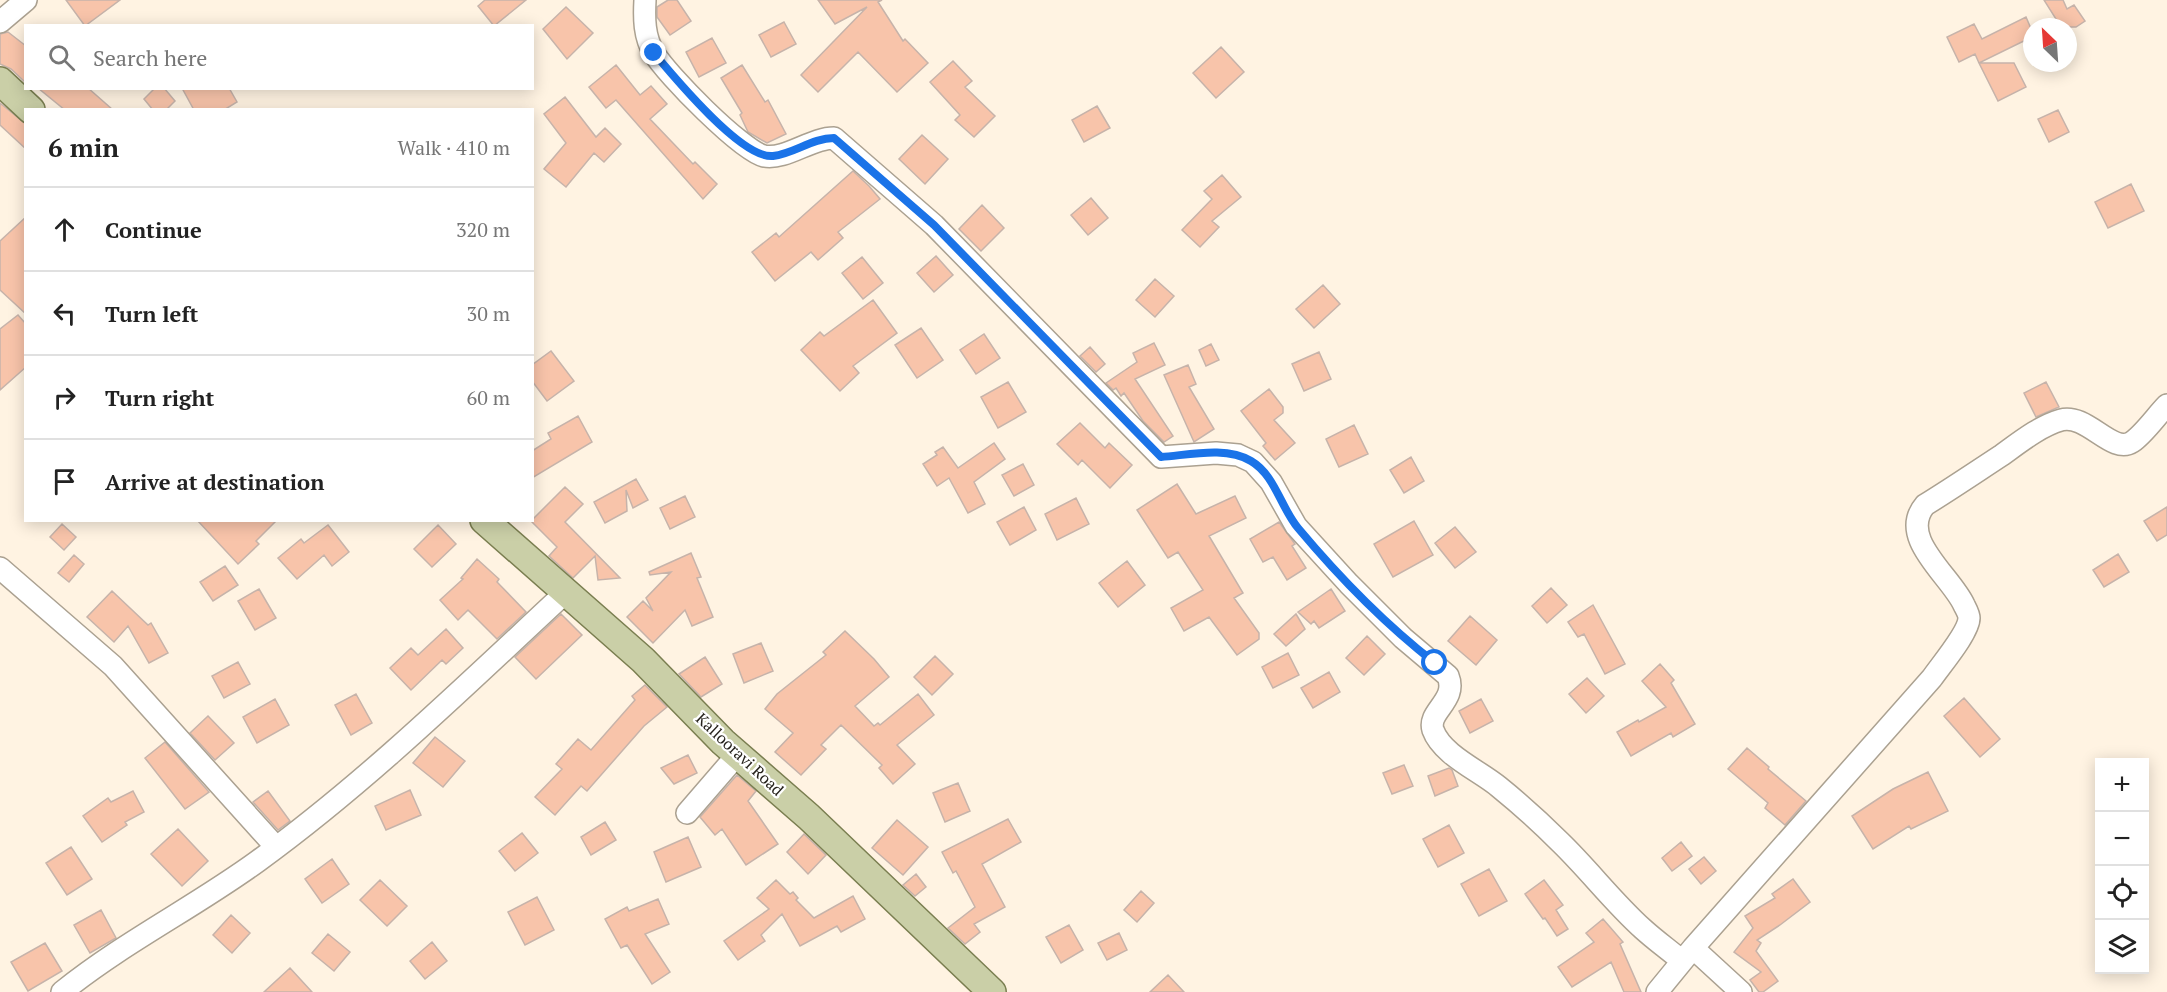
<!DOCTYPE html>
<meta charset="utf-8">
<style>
body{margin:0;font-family:"PT Serif",serif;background:#f2f2f2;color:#222}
.controls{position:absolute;right:18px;bottom:18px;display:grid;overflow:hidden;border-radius:0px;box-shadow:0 3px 15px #0003}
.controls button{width:54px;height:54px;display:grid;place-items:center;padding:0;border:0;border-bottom:2px solid #e0e0e0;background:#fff;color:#222;font:30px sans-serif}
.compass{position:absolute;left:2023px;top:18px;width:54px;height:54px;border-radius:50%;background:#fff;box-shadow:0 3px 15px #0003;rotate:335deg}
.stop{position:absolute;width:18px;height:18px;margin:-14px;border:4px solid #1a73e8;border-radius:50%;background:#fff}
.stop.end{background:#1a73e8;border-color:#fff;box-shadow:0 2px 6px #0008}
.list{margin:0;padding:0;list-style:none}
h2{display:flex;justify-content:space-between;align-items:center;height:78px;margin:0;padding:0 24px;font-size:26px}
h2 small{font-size:20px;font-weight:400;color:#767676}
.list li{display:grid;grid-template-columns:39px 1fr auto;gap:18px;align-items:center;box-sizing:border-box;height:84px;padding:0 24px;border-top:2px solid #e0e0e0}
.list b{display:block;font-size:22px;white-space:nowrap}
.list em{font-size:20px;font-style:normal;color:#767676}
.icon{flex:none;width:33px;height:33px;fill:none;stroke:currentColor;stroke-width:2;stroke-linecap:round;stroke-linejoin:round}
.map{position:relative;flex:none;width:2167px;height:992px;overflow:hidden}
.search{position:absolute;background:#fff;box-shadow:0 3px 15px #0003;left:24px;top:24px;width:510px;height:66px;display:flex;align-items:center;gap:15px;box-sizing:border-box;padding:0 21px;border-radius:0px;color:#767676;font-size:22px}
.panel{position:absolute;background:#fff;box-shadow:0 3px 15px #0003;left:24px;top:108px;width:510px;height:414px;border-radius:0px}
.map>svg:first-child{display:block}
.building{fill:#f8c4aa;stroke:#c6b3aa;stroke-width:1.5}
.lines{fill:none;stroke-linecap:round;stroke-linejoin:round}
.minor-casing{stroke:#aba191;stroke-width:24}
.major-casing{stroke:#7a7e50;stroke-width:30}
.minor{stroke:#fff;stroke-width:21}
.major{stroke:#cacfa7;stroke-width:27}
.route{stroke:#1a73e8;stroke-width:8}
.labels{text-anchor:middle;stroke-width:4.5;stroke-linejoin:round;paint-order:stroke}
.street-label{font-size:16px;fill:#26221c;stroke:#fff}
</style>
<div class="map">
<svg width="2167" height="992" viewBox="0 0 2167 992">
<rect width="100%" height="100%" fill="#fff3e2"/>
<!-- building -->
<path class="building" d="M66,0H120L85,26Z
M485,0H526L494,26L478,6Z
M668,0H677L691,21L670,35L657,17V7Z
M818,0H882L878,2L903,41L905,39L928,63L897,92L858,52L818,92L801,75L867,7L835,24Z
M2044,0H2063L2067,9L2074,5L2085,21L2076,27H2061Z
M566,7L593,33L567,59L543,29Z
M2026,17L2032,31V37L1979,63L1975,54L1959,62L1947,37L1974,24L1982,39Z
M784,22L796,44L771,57L759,35Z
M8,32L26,46V83L11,69L0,64V34Z
M712,38L726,63L699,77L686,52Z
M1221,47L1244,72L1216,98L1193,73Z
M953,61L972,81L965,87L995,116L974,137L955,120L960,115L930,82Z
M1979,63H2014L2026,87L1998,101Z
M616,65L640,95L651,86L667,104L650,119L693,164L695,162L717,184L703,199L616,100L606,108L589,87Z
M742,65L765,102L768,100L786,134L767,143L748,132L740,115L742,113L721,78Z
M38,88H88L113,110H65Z
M155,88H164L175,101L166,110H153L144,99Z
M182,88H229L237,102L224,110H194Z
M565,97L596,137L605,128L621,144L604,162L594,153L566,187L544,169L566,143L544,114Z
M0,103L26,124V149L0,125Z
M1097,106L1110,128L1084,142L1072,120Z
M2058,110L2069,132L2049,142L2038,119Z
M922,135L948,159L925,184L899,159Z
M853,171L869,186L880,199L838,232L843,238L818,260L811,252L775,281L752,252L776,233L779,237Z
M1222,175L1241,197L1212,221L1219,227L1200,247L1182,230L1212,199L1204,191Z
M2131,184L2144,211L2108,228L2095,202Z
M1091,198L1108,218L1088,235L1071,215Z
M982,205L1004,228L981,251L959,229Z
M26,217V314L0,290V241Z
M936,256L953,275L934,292L917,273Z
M862,257L883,283L863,299L842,273Z
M1155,279L1174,296L1155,317L1136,300Z
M1323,285L1340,304L1314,328L1296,309Z
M873,300L897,333L853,366L859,373L840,391L801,350L820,332L824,336Z
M18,315L26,324V367L0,390V329Z
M921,328L943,360L917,378L895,345Z
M984,334L1000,358L976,374L960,350Z
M1154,343L1165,365L1135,379L1173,436L1164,442L1143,421L1124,393L1121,396L1116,388L1113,390L1106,383L1137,362L1133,353Z
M1211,344L1219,360L1206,366L1199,350Z
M1090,347L1105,364L1096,372L1080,356Z
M551,351L574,381L547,401L532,381V365Z
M1319,352L1331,379L1304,391L1292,364Z
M1188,365L1196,384L1189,387L1214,429L1194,442L1164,375Z
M1008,382L1026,412L998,428L981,397Z
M2046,382L2059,407L2036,417L2024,393Z
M1269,389L1283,407V413L1274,420L1295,443L1275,460L1263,446L1266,443L1241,411Z
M578,416L592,442L532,478V451L551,439L548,433Z
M1080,423L1105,448L1109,443L1132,465L1110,488L1082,460L1078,465L1057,444Z
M1354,425L1368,454L1339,467L1326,439Z
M994,443L1005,459L974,482L985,504L968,513L949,478L937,486L923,464L937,455L935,452L943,447L958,468Z
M1411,457L1424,481L1404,493L1390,470Z
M1023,464L1034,485L1014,496L1002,475Z
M636,479L648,500L633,508L626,490L627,511L605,523L594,502Z
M1177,484L1196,514L1235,496L1246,518L1209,536L1243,593L1234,598L1259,633V639L1237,655L1209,617L1184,631L1171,608L1203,590L1178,552L1168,558L1137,510Z
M565,487L583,504L565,522L620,578L598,580L595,556L573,578L549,556L557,547L531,521Z
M685,496L695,517L670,529L660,508Z
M1076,498L1089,524L1057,540L1045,514Z
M1024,507L1036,530L1010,545L997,522Z
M2167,507V535L2157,541L2144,521Z
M197,520H277L256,541L259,544L238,564Z
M1414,521L1433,555L1393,577L1374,544Z
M1279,522L1295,544L1292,546L1306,568L1287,580L1273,557L1263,562L1250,539Z
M62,524L76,537L64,550L50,537Z
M328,525L349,552L332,566L324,555L297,579L278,558L301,539L304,543Z
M438,525L456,544L432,567L414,549Z
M1455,527L1476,552L1455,568L1435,543Z
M691,553L701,577L697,578L713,617L692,626L685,610L653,643L627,617L643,601L653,611L646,598L671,572L650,575L649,572Z
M2118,554L2129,572L2104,587L2093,570Z
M74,555L84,564L69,582L58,573Z
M477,559L499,579L497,582L526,612L497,639L468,610L458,620L440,600L463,579L461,578Z
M1127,561L1145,585L1118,607L1099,583Z
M225,566L238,585L213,601L200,582Z
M1551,588L1567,605L1547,623L1532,606Z
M259,589L276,618L255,630L238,601Z
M1331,589L1345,611L1319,628L1314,621L1311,624L1298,612Z
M112,591L148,625L151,623L168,653L149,663L128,626L114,642L87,617Z
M1593,605L1625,664L1605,674L1584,634L1578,637L1568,622Z
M561,614L582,635L536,679L515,657Z
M1296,614L1305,629L1286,646L1274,634Z
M1470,616L1497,640L1476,665L1448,641Z
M446,629L463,648L446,664L442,660L411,690L390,668L411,648L418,655Z
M845,631L874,659L889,677L855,706L874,726L878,723L880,725L918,694L934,715L897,745L915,764L893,784L879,768L882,765L841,725L821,745L826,749L801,775L775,752L793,733L765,709L777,694L826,655L823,652Z
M1367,636L1385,654L1364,675L1346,658Z
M761,643L773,671L744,683L733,654Z
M1288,653L1299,675L1273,688L1262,667Z
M935,656L953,674L932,695L914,677Z
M705,657L722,684L701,697L679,674Z
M238,662L250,684L224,698L212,676Z
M1660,664L1674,680L1671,683L1695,724L1673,737L1671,733L1631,756L1617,732L1638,720L1639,722L1666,707L1642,681Z
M1329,672L1340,692L1313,708L1301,688Z
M1587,678L1604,696L1586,713L1569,694Z
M645,685L667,707L644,726L587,791L581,786L555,815L535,797L562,769L556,764L578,739L591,750L635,700L632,696Z
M356,694L372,723L351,735L335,705Z
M1964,698L2000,739L1980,757L1944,716Z
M275,699L289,725L257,743L243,717Z
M1481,699L1493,721L1470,733L1459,711Z
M208,716L234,743L215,760L190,733Z
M435,737L465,761L443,787L413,763Z
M165,742L209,792L185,809L145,758Z
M1747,748L1769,767L1768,769L1806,801L1785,825L1765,808L1768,803L1728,769Z
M688,755L697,773L674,784L661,768Z
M1404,765L1413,786L1392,794L1383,773Z
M1449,768L1452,770L1458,786L1435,796L1428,776Z
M1928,772L1948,811L1911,829L1909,826L1873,849L1852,816L1893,789Z
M737,775L756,791L748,801L778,844L746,865L722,829L715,835L700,817Z
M958,783L970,811L945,822L933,793Z
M410,790L421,815L386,830L375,806Z
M133,791L144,812L125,822L127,825L102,842L83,816L108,798L111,802Z
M268,791L290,821L278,830L253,802Z
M1008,819L1021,842L982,864L1005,907L974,924L980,932L965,944L948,928L975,907L956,871L953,873L942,852Z
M897,820L928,847L903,875L872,848Z
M605,822L616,840L591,855L581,837Z
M1449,825L1464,853L1438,867L1423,839Z
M178,829L208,861L182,886L151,854Z
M522,833L538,853L515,871L499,851Z
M804,834L826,855L808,874L787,852Z
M688,837L701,867L666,882L654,852Z
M1681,842L1692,856L1672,871L1662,858Z
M71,847L92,879L67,895L46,863Z
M1704,857L1716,871L1701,884L1689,869Z
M332,859L349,884L322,903L305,879Z
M1489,869L1507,901L1479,916L1461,884Z
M916,874L926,887L915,896L903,885Z
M1793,879L1810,902L1780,925L1757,940L1761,943L1756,951L1778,981L1763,992H1759L1750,980L1761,972L1734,952L1753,928L1745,916L1775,898L1772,894Z
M380,880L407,906L387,926L360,900Z
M776,880L790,894L793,892L798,898L796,900L814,918L853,896L865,919L841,932L837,926L800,946L782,914L761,935L765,941L738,960L724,941L769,909L757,898Z
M1544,880L1563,905L1556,910L1568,929L1557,936L1545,918L1543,919L1525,894Z
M1141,891L1154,903L1137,922L1124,910Z
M537,897L554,930L525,945L508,912Z
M658,899L669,924L645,934L670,972L652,984L627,945L621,948L605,919L627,907L629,911Z
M101,910L116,938L90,953L74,925Z
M231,915L250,933L232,953L213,935Z
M1603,919L1623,942L1620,944L1641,992H1624L1611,962L1572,987L1558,967L1594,942L1586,933Z
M1069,925L1083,950L1061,963L1046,937Z
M1119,933L1127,950L1107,960L1098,943Z
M328,934L350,952L334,971L312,953Z
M432,942L447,961L425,979L410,961Z
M45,943L62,971L28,991L11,962Z
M290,968L312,992H264Z
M1168,975L1184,992H1150Z"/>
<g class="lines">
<defs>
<path id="minor" d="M645,0C644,18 644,37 654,53C666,74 742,151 764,156C786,160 811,138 834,138L934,225L1161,457L1216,453L1238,455L1253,462L1271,482L1296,526L1349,584L1403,638L1448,676C1458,701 1427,711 1433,730C1442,755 1480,771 1499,787C1520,804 1541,823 1560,842C1589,870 1613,902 1643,929C1655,940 1669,950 1682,961
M0,22L26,0
M0,568L113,666L276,847
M687,813L738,754
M1693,948L1741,992
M62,992C124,942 195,907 258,861C368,781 466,685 565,593
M1657,992L1693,948L1932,678C1941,665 1969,632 1969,618C1969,614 1966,609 1964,605C1951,576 1897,538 1925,505C1951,489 1976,472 2002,455C2020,442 2040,426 2061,420C2087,413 2112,455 2132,442C2144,434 2157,415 2167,405"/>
<path id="major" d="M0,81L31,110
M484,520L643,660L723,742L809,817L992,992"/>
</defs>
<!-- minor casing -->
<use href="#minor" class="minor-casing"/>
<!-- major casing -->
<use href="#major" class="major-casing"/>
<!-- minor -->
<use href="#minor" class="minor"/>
<!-- major -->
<use href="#major" class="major"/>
</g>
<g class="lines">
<!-- route -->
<path class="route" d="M654,53C674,77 742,159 773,156C794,154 812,138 834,138L934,225L1161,457C1189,455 1226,446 1251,461C1275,475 1281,508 1298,528C1339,577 1385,624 1435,663"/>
</g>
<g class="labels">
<!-- street labels -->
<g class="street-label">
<text transform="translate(740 754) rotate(43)" y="6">Kallooravi Road</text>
</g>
</g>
</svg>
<div class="controls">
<button>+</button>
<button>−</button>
<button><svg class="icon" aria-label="locate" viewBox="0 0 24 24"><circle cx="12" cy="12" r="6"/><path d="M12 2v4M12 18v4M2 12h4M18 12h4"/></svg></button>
<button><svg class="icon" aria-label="layers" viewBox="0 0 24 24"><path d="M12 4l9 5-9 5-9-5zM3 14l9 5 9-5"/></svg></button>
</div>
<svg class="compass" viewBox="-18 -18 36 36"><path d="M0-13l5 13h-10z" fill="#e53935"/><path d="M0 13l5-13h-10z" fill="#767676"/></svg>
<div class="stop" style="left:1435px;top:663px"></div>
<div class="stop end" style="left:654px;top:53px"></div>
<div class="search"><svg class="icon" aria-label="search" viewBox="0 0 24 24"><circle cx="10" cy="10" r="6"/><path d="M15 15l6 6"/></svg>Search here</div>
<section class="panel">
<h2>6 min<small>Walk · 410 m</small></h2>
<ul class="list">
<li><svg class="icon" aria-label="ahead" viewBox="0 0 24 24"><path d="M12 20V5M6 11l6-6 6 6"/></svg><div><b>Continue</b></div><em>320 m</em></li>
<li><svg class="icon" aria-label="left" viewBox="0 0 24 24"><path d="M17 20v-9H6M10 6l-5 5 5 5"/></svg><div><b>Turn left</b></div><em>30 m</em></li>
<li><svg class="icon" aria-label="right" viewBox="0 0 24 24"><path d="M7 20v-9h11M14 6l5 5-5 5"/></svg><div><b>Turn right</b></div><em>60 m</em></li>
<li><svg class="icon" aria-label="arrive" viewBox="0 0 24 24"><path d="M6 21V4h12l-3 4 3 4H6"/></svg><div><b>Arrive at destination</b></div></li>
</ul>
</section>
</div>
